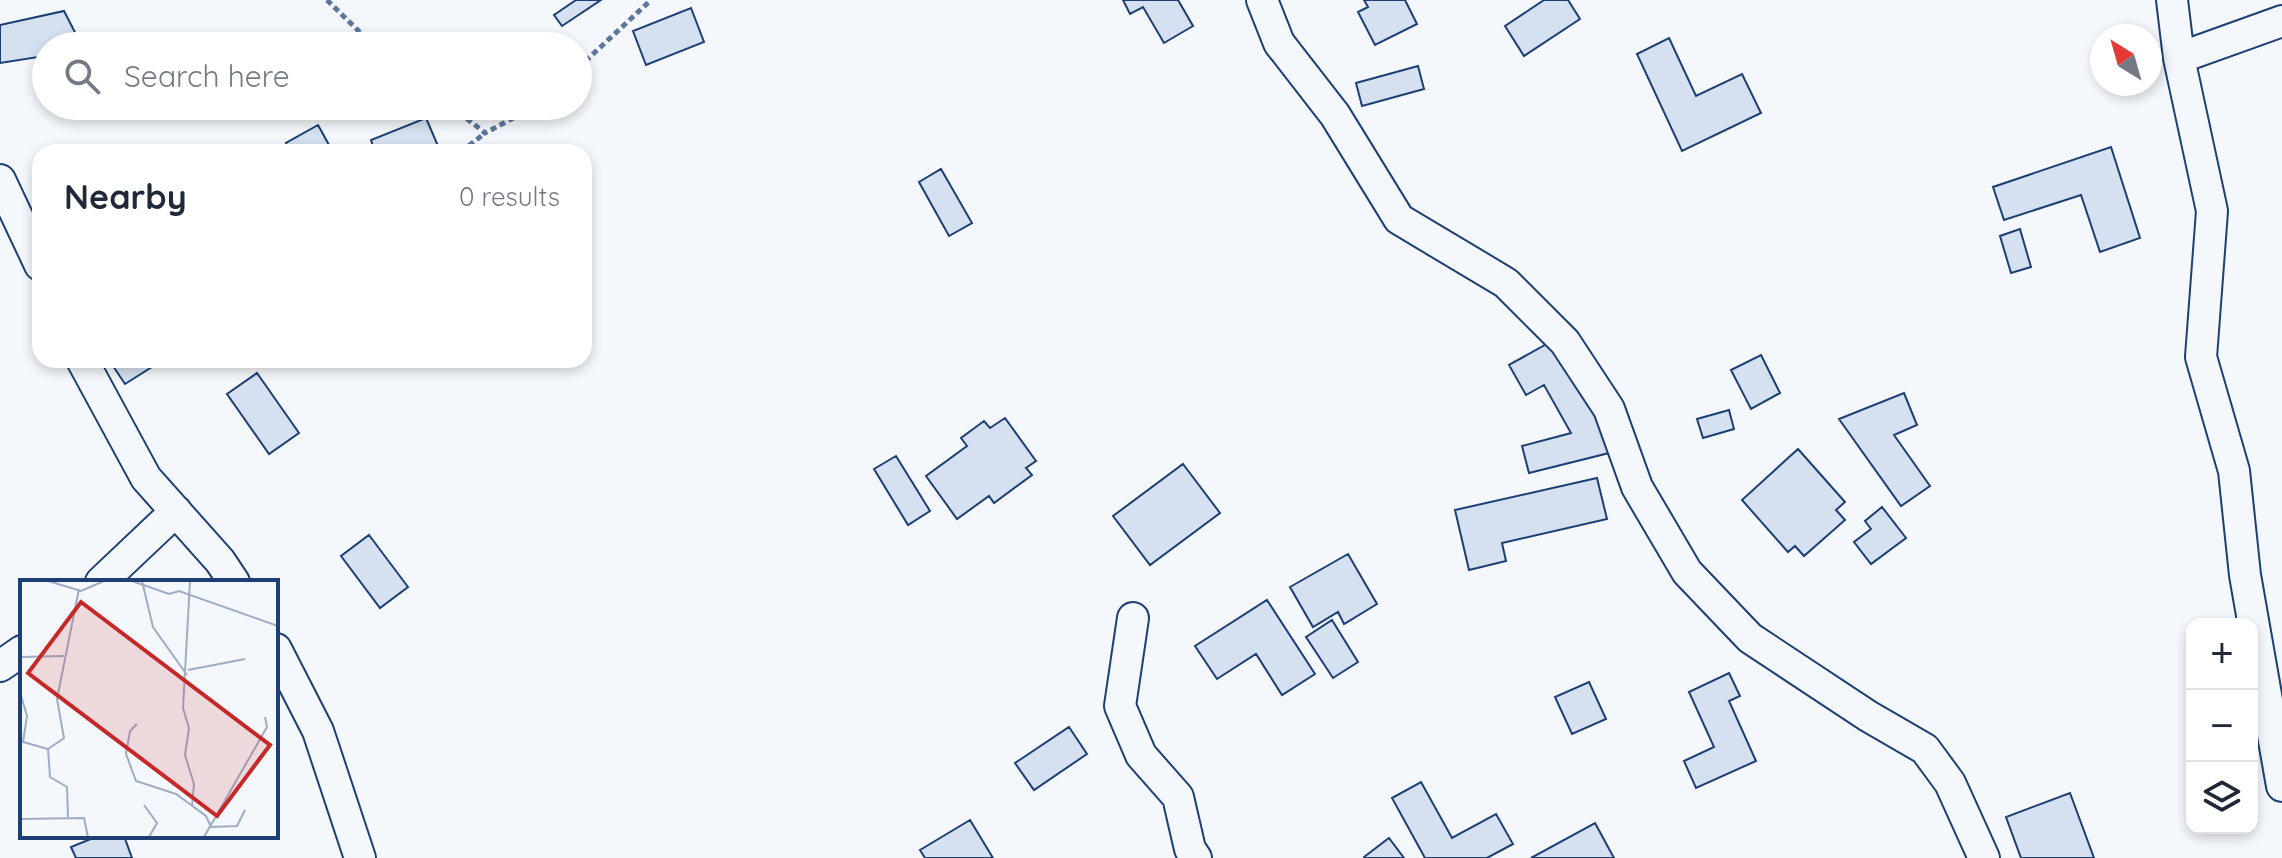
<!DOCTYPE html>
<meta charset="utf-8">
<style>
body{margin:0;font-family:Quicksand,sans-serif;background:#f6f6f7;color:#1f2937}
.controls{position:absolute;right:24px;bottom:24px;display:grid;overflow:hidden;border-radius:16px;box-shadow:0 4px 12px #0003}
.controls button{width:72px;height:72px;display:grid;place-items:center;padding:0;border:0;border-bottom:2px solid #e0e1e3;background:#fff;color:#1f2937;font:40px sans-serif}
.compass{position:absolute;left:2090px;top:24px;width:72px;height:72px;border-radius:50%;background:#fff;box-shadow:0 4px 12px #0003;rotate:323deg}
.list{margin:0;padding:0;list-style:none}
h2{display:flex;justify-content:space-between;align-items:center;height:104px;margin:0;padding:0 32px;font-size:34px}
h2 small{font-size:26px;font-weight:400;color:#747a83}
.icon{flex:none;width:44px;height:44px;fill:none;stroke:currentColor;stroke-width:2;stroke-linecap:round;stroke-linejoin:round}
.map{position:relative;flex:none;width:2282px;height:858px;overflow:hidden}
.search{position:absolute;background:#fff;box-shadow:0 4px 12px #0003;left:32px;top:32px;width:560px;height:88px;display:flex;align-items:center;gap:20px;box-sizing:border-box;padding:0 28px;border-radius:44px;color:#747a83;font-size:30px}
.panel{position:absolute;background:#fff;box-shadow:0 4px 12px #0003;left:32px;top:144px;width:560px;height:224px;border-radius:24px}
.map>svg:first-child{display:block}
.building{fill:#d5e0f0;stroke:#1d3f73;stroke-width:2}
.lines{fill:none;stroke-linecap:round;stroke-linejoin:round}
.minor-casing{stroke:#1d3f73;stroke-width:34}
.path{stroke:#5e769c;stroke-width:5;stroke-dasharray:6 4;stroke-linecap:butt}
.minor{stroke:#f4f7fb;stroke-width:30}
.inset-road{fill:none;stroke:#9eadc5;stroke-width:2}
.view{fill:#c62828;fill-opacity:0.15;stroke:#c62828;stroke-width:4}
.inset-edge{fill:none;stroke:#1d3f73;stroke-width:4}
</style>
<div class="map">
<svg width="2282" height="858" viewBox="0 0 2282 858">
<rect width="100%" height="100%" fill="#f4f7fb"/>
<!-- building -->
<path class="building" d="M576,0H601L562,26L554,15Z
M1123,0H1178L1193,26L1164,43L1143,7L1130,14Z
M1364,0H1405L1417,24L1375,45L1358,12L1368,7Z
M1544,0H1568L1580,19L1524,56L1505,26Z
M691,8L704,42L646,65L633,31Z
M64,11L82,46H46V60L44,56L0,63V25Z
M1669,38L1696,96L1742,74L1761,113L1682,151L1637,54Z
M1418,66L1424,89L1362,106L1356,83Z
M426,118L438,146L423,152H375L371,140Z
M318,125L329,145L318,152H291L286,143Z
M2111,147L2140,238L2100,252L2081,195L2004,220L1993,187Z
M941,169L972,223L949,236L919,182Z
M2020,229L2031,267L2011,273L2000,236Z
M1552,341L1617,451L1529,473L1522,446L1571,433L1544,385L1526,395L1509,365Z
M1761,355L1780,393L1751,409L1731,370Z
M109,360H163L125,384Z
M257,373L299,433L269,454L227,394Z
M1904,393L1917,425L1894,435L1930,486L1901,506L1839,419Z
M1729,410L1734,429L1703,438L1697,419Z
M1005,418L1036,461L1026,468L1032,475L994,503L989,496L957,519L926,476L967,446L961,438L984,421L990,428Z
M1798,449L1845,502L1836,510L1845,520L1804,556L1795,546L1788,552L1742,500Z
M896,456L930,511L908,525L874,469Z
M1183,464L1220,513L1150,565L1113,516Z
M1597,478L1607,519L1502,543L1506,561L1469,570L1455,510Z
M1882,507L1906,538L1871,564L1854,542L1871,529L1865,521Z
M369,535L408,587L380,608L341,556Z
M1348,554L1377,604L1344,624L1338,612L1313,627L1290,587Z
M1267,600L1315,674L1282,695L1256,654L1217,679L1195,646Z
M1332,620L1358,662L1333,678L1306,637Z
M1729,673L1740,696L1729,701L1756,761L1696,788L1684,761L1714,747L1689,692Z
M1589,682L1606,719L1572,734L1555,697Z
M1069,727L1087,754L1034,790L1015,763Z
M1421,782L1452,838L1496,814L1513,844L1487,858H1425L1392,798Z
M2070,793L2094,858H2021L2006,817Z
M970,820L993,858H925L920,850Z
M1595,823L1614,858H1531Z
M98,836H124L132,858H76L71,847Z
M1389,838L1404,858H1365L1364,857Z"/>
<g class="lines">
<defs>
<path id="minor" d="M1262,0L1279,43L1335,115L1399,219L1506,283L1565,342L1609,409L1637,487L1687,572L1750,638L1868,716L1925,749L1950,783L1984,858
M2172,0L2179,58L2212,211L2201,357L2234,471L2245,575L2282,786
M2179,58L2282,21
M0,180L40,265
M82,360L146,478L220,561L234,582
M101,582L176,511
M1133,618L1120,706L1141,755L1178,797L1190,849L1196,858
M276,649L318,731L360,858
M0,666L22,651"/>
</defs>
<!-- minor casing -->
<use href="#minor" class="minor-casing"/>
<!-- path -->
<path class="path" d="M327,0L374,46
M578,68L651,0
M451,106L485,133L536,106
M461,152L485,133"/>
<!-- minor -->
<use href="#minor" class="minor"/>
</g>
<!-- overview -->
<g transform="translate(20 580)">
<rect width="258" height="258" fill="#f4f7fb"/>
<path class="inset-road" d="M28,1L61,11L84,1M112,1L149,14L159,11L258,46M122,1L133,47L167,95M170,1L163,128L169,148L165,175L174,204L172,226M0,77L44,76M168,90L225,79M0,112L7,136L3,162L28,169L30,197L47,207L48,237M117,144L110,151L106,174L116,201L156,214L186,236L191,247L217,246L225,230M28,169L44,158L37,119L59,9M124,225L137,243L129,257M0,239L64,238L68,257M184,257L247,147L245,137"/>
<path class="view" d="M61,22L250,165L197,236L8,93Z"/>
<rect width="258" height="258" class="inset-edge"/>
</g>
</svg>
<div class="controls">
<button>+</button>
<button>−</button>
<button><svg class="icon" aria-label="layers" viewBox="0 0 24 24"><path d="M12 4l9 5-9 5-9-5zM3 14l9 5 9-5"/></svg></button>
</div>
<svg class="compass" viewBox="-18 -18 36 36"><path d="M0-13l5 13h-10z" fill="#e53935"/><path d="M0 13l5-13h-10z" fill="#747a83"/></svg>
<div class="search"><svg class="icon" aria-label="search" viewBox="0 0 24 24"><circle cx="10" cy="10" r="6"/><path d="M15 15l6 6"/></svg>Search here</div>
<section class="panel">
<h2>Nearby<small>0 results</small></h2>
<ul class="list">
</ul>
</section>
</div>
